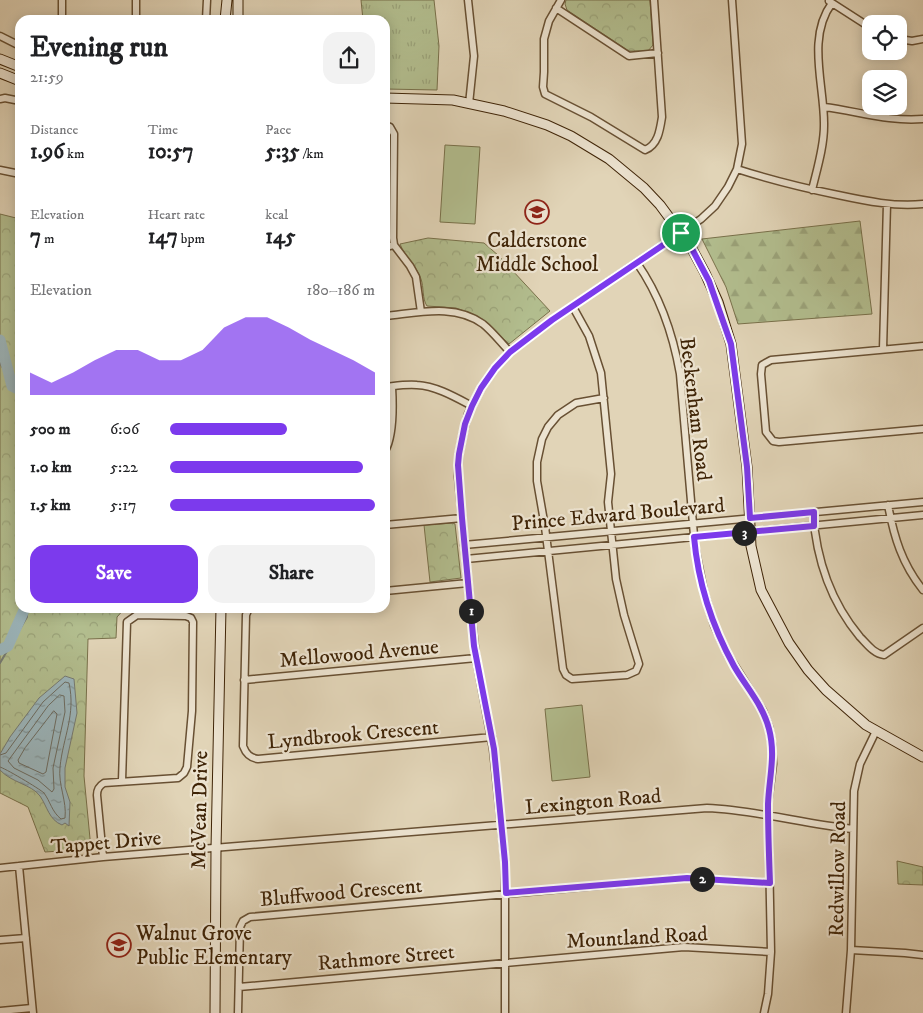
<!DOCTYPE html>
<html lang="en">
<head>
<meta charset="utf-8">
<style>
	:root { --surface:#fff; --page:#f2f2f2; --text:#202124; --muted:#757577; --accent:#7c3aed }
	body { margin:0; font-family:"IM FELL DW Pica",serif; background:var(--page); color:var(--text); height:100vh; display:flex; flex-direction:column; font-size:19px; white-space:nowrap }
	* { box-sizing:border-box; margin:0 }
	p { font-size:16px; color:var(--muted) }
	.icon { flex:none; width:28px; height:28px; fill:none; stroke:currentColor; stroke-width:2; stroke-linecap:round; stroke-linejoin:round }
	.map { position:relative; flex:1; overflow:hidden }
	.side { position:absolute; left:15px; top:15px; width:375px; height:598px; display:flex; flex-direction:column; background:var(--surface); border-radius:15px; box-shadow:0 2px 12px #0003 }
	.side>* { flex:none }
	.fabs { position:absolute; left:862px; top:15px; display:grid; gap:10px }
	.fabs a { display:grid; place-items:center; width:45px; height:45px; border-radius:10px; background:var(--surface); box-shadow:0 2px 12px #0003; font-size:25px }
	.pin { position:absolute; display:grid; place-items:center; width:42px; height:42px; color:#fff; margin:-21px; border:2px solid #fff; border-radius:50%; box-shadow:0 1px 5px #0007 }
	.km { position:absolute; width:25px; height:25px; margin:-12px; border-radius:50%; background:#222; color:#fff; font-size:14px; line-height:25px; text-align:center }
	.round { display:grid; place-items:center; flex:none; width:52px; height:52px; border-radius:15px; background:var(--page) }
	.summary { display:flex; align-items:center; justify-content:space-between; height:85px; padding:0 15px }
	h1 { font-size:28px; font-weight:700; line-height:38px }
	.stats { display:grid; grid-template-columns:repeat(3,1fr); gap:8px; height:85px; padding:5px 15px }
	.stats div { display:grid; align-content:center }
	.stats b { font-size:21px; font-weight:700 }
	.stats small { font-size:14px; font-weight:400 }
	.stats p { font-size:14px }
	.chart { height:140px; padding:10px 15px }
	.chart p { display:flex; justify-content:space-between }
	.chart svg { width:100%; height:90px; margin-top:5px; fill:var(--accent); opacity:.7 }
	.primary-button { display:flex; gap:10px; margin-top:auto; padding:10px 15px }
	.primary-button a { flex:1; height:58px; border-radius:15px; background:var(--accent); color:#fff; font-size:20px; font-weight:700; line-height:58px; text-align:center }
	.primary-button a+a { background:var(--page); color:var(--text) }
	ul { padding:0 15px; list-style:none; font-size:16px }
	li { display:grid; grid-template-columns:80px 60px 1fr; align-items:center; height:38px }
	li i { height:12px; border-radius:6px; background:var(--accent) }
	.map>svg:first-child { display:block }
	.grass { fill:url(#grass-tufts); stroke:#78704a }
	.forest { fill:url(#forest-firs); stroke:#78704a }
	.park { fill:url(#park-crowns); stroke:#78704a }
	.pitch { fill:#b2bd8e; stroke:#78704a }
	.water { fill:url(#water-ripples); stroke:#767b73 }
	.lines { fill:none; stroke-linecap:round; stroke-linejoin:round }
	.shore { stroke:#6d6c61; stroke-width:1 }
	.stream { stroke:#767b73; stroke-width:2 }
	.river { stroke:#9bb5bb; stroke-width:11 }
	.minor-casing { stroke:#685033; stroke-width:9 }
	.secondary-casing { stroke:#3f2407; stroke-width:11 }
	.minor { stroke:#ece3d0; stroke-width:6 }
	.secondary { stroke:#ece3d0; stroke-width:9 }
	.route-casing { stroke:#fff; stroke-width:10 }
	.route { stroke:#7c3aed; stroke-width:6 }
	.labels { text-anchor:middle; stroke-width:4.5; stroke-linejoin:round; paint-order:stroke }
	.poi-label { font-size:21px; fill:#3f2407; stroke:#ece3d0 }
	.street-label { font-size:21px; fill:#3f2407; stroke:#ece3d0 }
</style>
</head>
<body>
<div class="map">
<svg width="923" height="1013" viewBox="0 0 923 1013">
	<defs>
		<pattern id="grass-tufts" width="24" height="20" patternUnits="userSpaceOnUse" patternTransform="scale(1.25)"><rect width="24" height="20" fill="#b2bd8e"/><path d="M3 7l-1-3M5 7V3M7 7l1-3M15 17l-1-3M17 17v-4M19 17l1-3" fill="none" stroke="#9aa279"/></pattern>
		<pattern id="forest-firs" width="22" height="20" patternUnits="userSpaceOnUse" patternTransform="scale(1.25)"><rect width="22" height="20" fill="#b2bd8e"/><path d="M5 1l3.5 6h-7zM16 11l3.5 6h-7z" fill="#9aa279"/></pattern>
		<pattern id="park-crowns" width="20" height="18" patternUnits="userSpaceOnUse" patternTransform="scale(1.25)"><rect width="20" height="18" fill="#b2bd8e"/><path d="M2 6a3 3 0 1 1 6 0M12 15a3 3 0 1 1 6 0" fill="none" stroke="#9aa279"/></pattern>
		<pattern id="water-ripples" width="26" height="14" patternUnits="userSpaceOnUse" patternTransform="scale(1.25)"><rect width="26" height="14" fill="#9bb5bb"/><path d="M2 4q2-2 4 0t4 0M15 11q2-2 4 0t4 0" fill="none" stroke="#809396"/></pattern>
	</defs>
	<rect width="100%" height="100%" fill="#e1d4b7"/>
	<filter id="stains"><feTurbulence type="fractalNoise" baseFrequency=".004" numOctaves="4"/><feColorMatrix values="0 0 0 0 .2 0 0 0 0 .09 0 0 0 0 .02 0 0 0 .5 -.17"/></filter>
	<radialGradient id="worn" r=".72"><stop offset=".6" stop-color="#630" stop-opacity="0"/><stop offset="1" stop-color="#630" stop-opacity=".3"/></radialGradient>
	<path class="grass" d="M361 0H434L439 46 437 90 385 89V20H363Z"/>
	<path class="forest" d="M860 221 872 314 738 324 726 287 702 239Z"/>
	<path class="park" d="M566 0H650L653 45 648 51H629L567 10 565 4Z
		M0 214 20 219V608H125L117 617 116 638 88 639 84 776 91 849 45 852 28 807 0 793Z
		M428 238 484 243 499 256 550 311 509 344 484 321 472 314 456 308 427 306C422 299 424 287 421 279 416 265 405 257 400 244Z
		M453 523 455 524 461 578 430 582 424 525Z
		M897 861 923 867V885L898 884Z"/>
	<path class="pitch" d="M445 145 480 147 475 224 440 222Z
		M582 705 590 777 552 781 545 709Z"/>
	<path class="water" d="M65 676 74 679 77 713 65 768V787L70 802 69 826 65 823 62 825C49 820 47 806 40 796 31 784 12 783 0 770V754L10 737 39 698Z"/>
	<g class="lines">
		<path class="shore" d="M60 695 64 696 65 712 53 768 54 789 52 792 38 780 14 768 8 761 48 706Z
			M54 711 57 714 46 772 43 774 19 763 18 760 25 748Z
			M0 755 6 753 43 702 65 682 69 683C76 715 63 737 60 767 58 785 67 801 65 818L61 819C52 812 50 801 44 793 40 789 3 767 0 767"/>
		<path class="stream" d="M0 363 17 392 20 393
			M0 663 27 617V608"/>
		<path class="river" d="M0 340 12 386 20 390
			M0 650 8 646 25 608"/>
		<g class="minor-casing">
			<path id="minor" d="M468 0 474 56 469 104
				M561 0 549 21 544 39V72L543 87 545 94 591 117 645 150C658 145 660 130 662 117L654 0
				M829 1 871 28
				M556 8 629 56 658 53
				M62 20V0
				M136 20V0
				M206 20 207 0
				M0 36 20 46
				M899 39 912 41 923 39
				M0 99 5 98 20 101
				M824 107C857 111 889 122 923 119
				M385 125 390 127 394 134 393 238 394 245 410 266 416 277 421 312
				M737 169C771 180 804 188 838 195 866 201 895 207 923 204
				M0 170 20 174
				M812 190C817 169 824 147 824 126 825 87 806 38 832 3
				M385 247 394 245
				M637 263C660 296 673 334 680 374L695 547 704 592 714 625 728 655 763 711 769 727 772 745 773 764 768 803 771 952 768 994 764 1013
				M573 307 589 336 601 373 611 474 608 502 616 579 624 615 639 664 636 671 627 675 572 679 566 675 563 669 545 527 537 481V462L542 439 548 427 558 415 576 403 604 398
				M385 316C417 313 455 303 483 324 493 332 501 343 510 352
				M923 346 771 360 762 365 761 374 766 432 773 441 779 442 923 429
				M883 349 887 204
				M385 387C395 386 406 384 417 385 436 386 455 397 472 406
				M385 451C394 435 393 404 392 387
				M888 505C894 537 902 564 923 590
				M813 512C816 558 830 601 860 637 867 644 874 654 884 655L923 628
				M385 525 462 518
				M464 545 923 502
				M466 559 923 515
				M385 591 468 583
				M249 608 246 615 243 746C246 754 250 758 258 759L492 737
				M244 680 476 658
				M103 857 97 795C97 789 99 786 104 783L178 778 184 773 187 767 192 711 193 622 191 618 186 616 137 615 127 622 122 781
				M19 866 33 1013
				M0 868 103 857 707 808C756 810 804 824 853 829
				M0 940 26 938
				M851 950 905 953 923 955
				M239 987 684 947 771 952
				M0 1011 32 1008
				M238 1013 240 927 243 921 250 917 673 879 687 878 770 883
				M505 1013V862L493 749 476 658 468 583 458 476 459 454 463 434 468 414 481 388 495 368 510 352 552 320 701 219 715 206 728 187 737 169 742 144 732 0
				M846 1013 851 950 854 791 860 764 876 731"/>
		</g>
		<g class="secondary-casing">
			<path id="secondary" d="M225 20 227 0
				M238 20V0
				M0 59 20 67
				M0 73 20 81
				M385 98 453 100 504 111 547 125 571 136 609 159 644 188 660 205 691 247 705 273 718 302 731 344 747 467 751 546 761 590 789 643 808 670 826 690 866 725 923 757
				M215 1013 216 849 221 608"/>
		</g>
		<use href="#minor" class="minor"/>
		<use href="#secondary" class="secondary"/>
	</g>
	<g class="lines">
		<g class="route-casing">
			<path id="route" d="M681 233 691 247 709 281 731 344 747 467 750 518 814 512V526L694 537C698 582 712 626 734 666 746 687 763 705 769 729 776 755 769 778 768 804 768 830 769 857 770 883L687 878 506 893 505 862 494 749 474 646 462 518 458 465 459 454 465 424 472 406 481 388 495 368 510 352 552 320Z"/>
		</g>
		<use href="#route" class="route"/>
	</g>
	<defs>
		<g id="school-ring" transform="scale(1.25)"><circle r="9.5" fill="#ece3d0" stroke="#8f2418" stroke-width="1.5"/><path d="M0-5L7-2L0 1L-7-2ZM-4 1L0 2.5L4 1V4Q0 6-4 4Z" fill="#8f2418"/></g>
	</defs>
	<g fill-rule="evenodd">
		<use href="#school-ring" x="537" y="212"/>
		<use href="#school-ring" x="119" y="945"/>
	</g>
	<g class="labels">
		<g class="poi-label">
			<text x="537" y="247">Calderstone<tspan x="537" dy="24">Middle School</tspan></text>
			<text x="136" y="940" text-anchor="start">Walnut Grove<tspan x="136" dy="24">Public Elementary</tspan></text>
		</g>
		<g class="street-label">
			<text transform="translate(696 409) rotate(83)" y="7">Beckenham Road</text>
			<text transform="translate(618 514) rotate(-5)" y="7">Prince Edward Boulevard</text>
			<text transform="translate(359 653) rotate(-5)" y="7">Mellowood Avenue</text>
			<text transform="translate(353 734) rotate(-5)" y="7">Lyndbrook Crescent</text>
			<text transform="translate(593 801) rotate(-5)" y="7">Lexington Road</text>
			<text transform="translate(199 810) rotate(-89)" y="7">McVean Drive</text>
			<text transform="translate(106 842) rotate(-5)" y="7">Tappet Drive</text>
			<text transform="translate(837 869) rotate(-89)" y="7">Redwillow Road</text>
			<text transform="translate(341 892) rotate(-5)" y="7">Bluffwood Crescent</text>
			<text transform="translate(637 937) rotate(-3)" y="7">Mountland Road</text>
			<text transform="translate(386 957) rotate(-5)" y="7">Rathmore Street</text>
		</g>
	</g>
	<rect width="100%" height="100%" filter="url(#stains)"/>
	<rect width="100%" height="100%" fill="url(#worn)"/>
</svg>
<div class="fabs">
<a><svg class="icon" aria-label="locate" viewBox="0 0 24 24"><circle cx="12" cy="12" r="6"/><path d="M12 2v4M12 18v4M2 12h4M18 12h4"/></svg></a>
<a><svg class="icon" aria-label="layers" viewBox="0 0 24 24"><path d="M12 4l9 5-9 5-9-5zM3 14l9 5 9-5"/></svg></a>
</div>
<div class="pin" style="left:681px;top:233px;background:#1e9e55"><svg class="icon" aria-label="arrive" viewBox="0 0 24 24"><path d="M6 21V4h12l-3 4 3 4H6"/></svg></div>
<b class="km" style="left:471px;top:611px">1</b>
<b class="km" style="left:702px;top:879px">2</b>
<b class="km" style="left:744px;top:533px">3</b>
<section class="side">
<div class="summary"><div><h1>Evening run</h1><p>21:59</p></div><a class="round"><svg class="icon" aria-label="share" viewBox="0 0 24 24"><path d="M12 15V3M7 8l5-5 5 5M5 13v7h14v-7"/></svg></a></div>
<div class="stats">
<div><p>Distance</p><b>1.96<small> km</small></b></div>
<div><p>Time</p><b>10:57</b></div>
<div><p>Pace</p><b>5:35<small> /km</small></b></div>
</div>
<div class="stats">
<div><p>Elevation</p><b>7<small> m</small></b></div>
<div><p>Heart rate</p><b>147<small> bpm</small></b></div>
<div><p>kcal</p><b>145</b></div>
</div>
<div class="chart"><p><span>Elevation</span>180–186 m</p>
<svg viewBox="0 0 160 44" preserveAspectRatio="none"><path d="M0 44V33L10 38L20 33L30 27L40 22L50 22L60 27L70 27L80 22L90 11L100 6L110 6L120 11L130 17L140 22L150 27L160 33V44z"/></svg>
</div>
<ul>
<li><b>500 m</b>6:06<i style="width:57%"></i></li>
<li><b>1.0 km</b>5:22<i style="width:94%"></i></li>
<li><b>1.5 km</b>5:17<i style="width:100%"></i></li>
</ul>
<div class="primary-button"><a>Save</a><a>Share</a></div>
</section>
</div>
</body>
</html>
